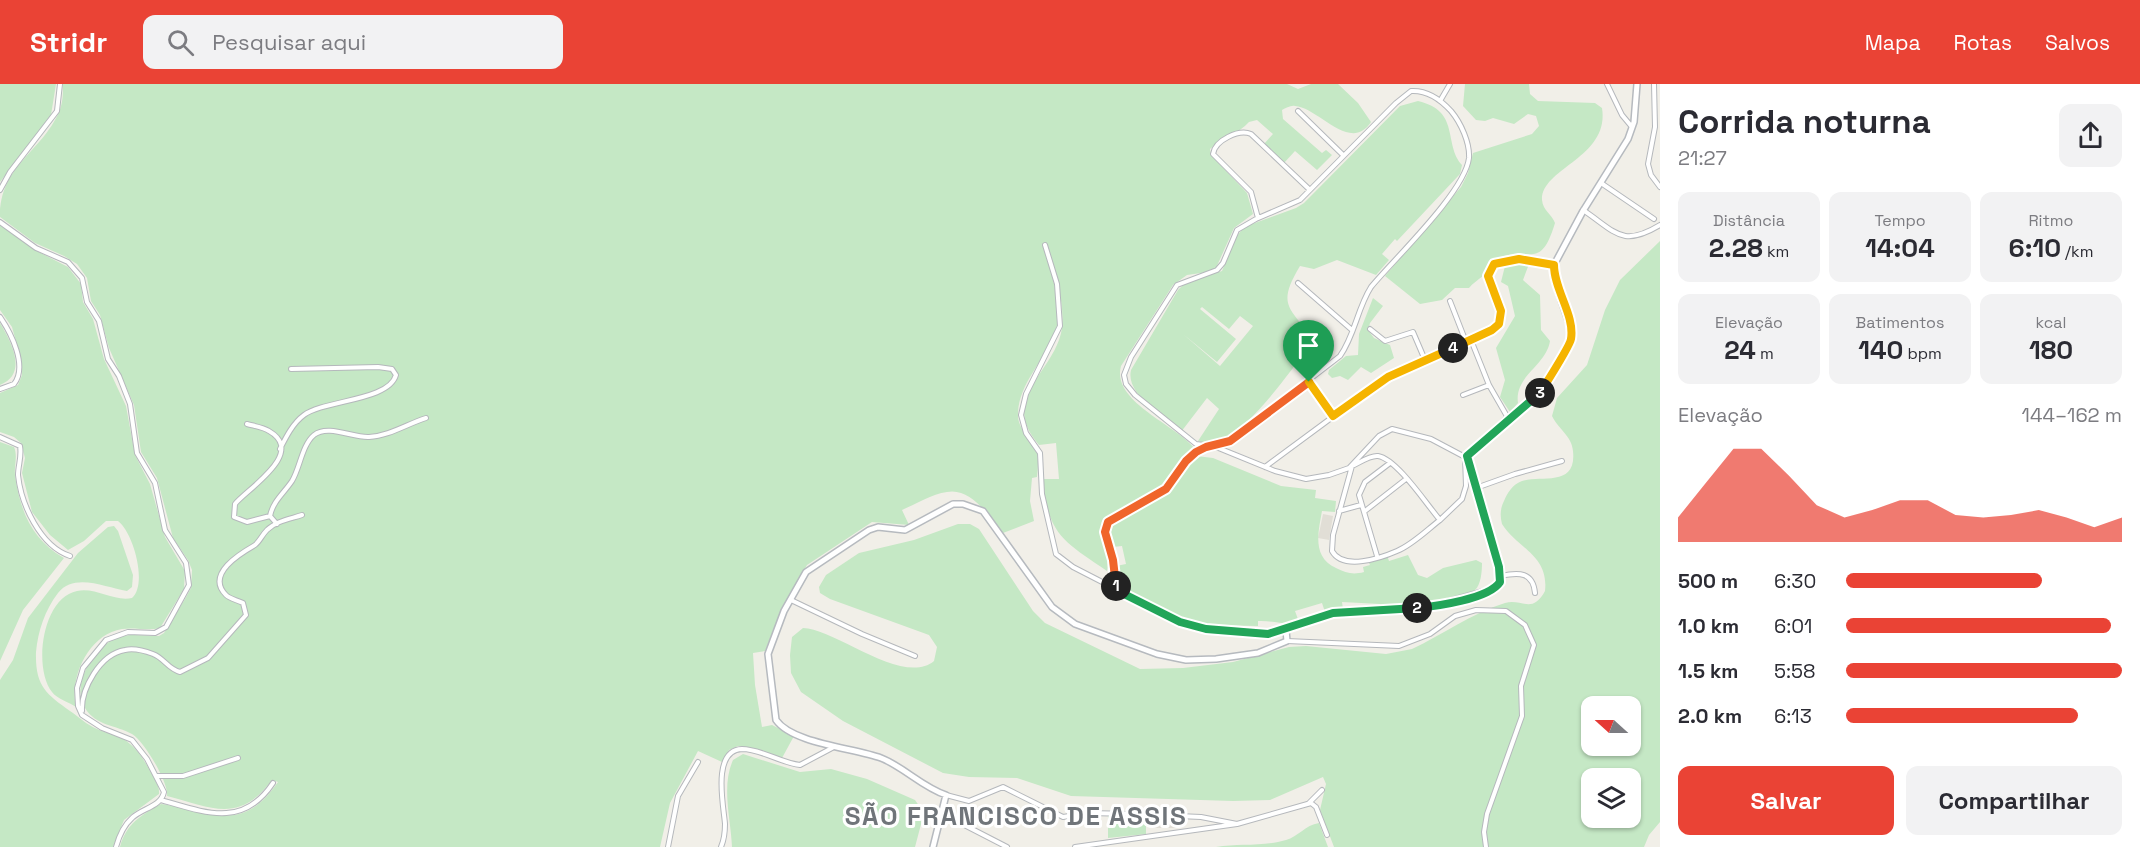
<!DOCTYPE html>
<html lang="pt">
<head>
<meta charset="utf-8">
<style>
	:root { --surface:#fff; --page:#f2f2f3; --text:#2b2b33; --muted:#7c7c81; --accent:#ea4335 }
	body { margin:0; font-family:"Space Grotesk",sans-serif; background:var(--page); color:var(--text); height:100vh; display:flex; flex-direction:column; font-size:22px; white-space:nowrap }
	* { box-sizing:border-box; margin:0 }
	p { font-size:20px; color:var(--muted) }
	.icon { flex:none; width:33px; height:33px; fill:none; stroke:currentColor; stroke-width:2; stroke-linecap:round; stroke-linejoin:round }
	.map { position:relative; flex:1; overflow:hidden }
	.sheet { display:flex; flex-direction:column; background:var(--surface); width:480px }
	.sheet>* { flex:none }
	.needle { width:39px; rotate:291deg }
	.buttons { position:absolute; left:1581px; top:612px; display:grid; gap:12px }
	.buttons a { display:grid; place-items:center; width:60px; height:60px; border-radius:12px; background:var(--surface); box-shadow:0 2px 4px #0004; font-size:30px }
	.pin { position:absolute; display:grid; place-items:center; width:51px; height:51px; color:#fff; margin:-62px -26px; border-radius:50% 50% 50% 0; rotate:-45deg; box-shadow:0 0 6px #0007 }
	.pin .icon { rotate:45deg }
	.km { position:absolute; width:30px; height:30px; margin:-15px; border-radius:50%; background:#222; color:#fff; font-size:16px; line-height:30px; text-align:center }
	.round { display:grid; place-items:center; flex:none; width:63px; height:63px; border-radius:12px; background:var(--page) }
	.summary { display:flex; align-items:center; justify-content:space-between; height:102px; padding:0 18px }
	h1 { font-size:33px; font-weight:800; line-height:45px }
	.metrics { display:grid; grid-template-columns:repeat(3,1fr); gap:9px; height:102px; padding:6px 18px }
	.metrics div { display:grid; align-content:center; border-radius:12px; background:var(--page); text-align:center }
	.metrics b { font-size:26px; font-weight:800 }
	.metrics small { font-size:16px; font-weight:400 }
	.metrics p { font-size:16px }
	.chart { height:168px; padding:12px 18px }
	.chart p { display:flex; justify-content:space-between }
	.chart svg { width:100%; height:108px; margin-top:6px; fill:var(--accent); opacity:.7 }
	.primary-button { display:flex; gap:12px; margin-top:auto; padding:12px 18px }
	.primary-button a { flex:1; height:69px; border-radius:12px; background:var(--accent); color:#fff; font-size:24px; font-weight:800; line-height:69px; text-align:center }
	.primary-button a+a { background:var(--page); color:var(--text) }
	ul { padding:0 18px; list-style:none; font-size:20px }
	li { display:grid; grid-template-columns:96px 72px 1fr; align-items:center; height:45px }
	li i { height:15px; border-radius:8px; background:var(--accent) }
	header { display:flex; align-items:center; gap:36px; box-sizing:border-box; height:84px; padding:0 30px; background:var(--accent); color:#fff }
	header strong { font-size:28px }
	nav { display:flex; gap:33px; margin-inline-start:auto; font-size:21px }
	.search { width:420px; height:54px; background:var(--page); display:flex; align-items:center; gap:15px; box-sizing:border-box; padding:0 21px; border-radius:12px; color:var(--muted); font-size:22px }
	main { display:flex; flex:1; min-height:0 }
	.map>svg:first-child { display:block }
	.education { fill:#e1ded6 }
	.green { fill:#c5e8c5; fill-rule:evenodd }
	.lines { fill:none; stroke-linecap:round; stroke-linejoin:round }
	.street-casing { stroke:#b5b8bc; stroke-width:6 }
	.secondary-casing { stroke:#b6babf; stroke-width:8 }
	.street { stroke:#fff; stroke-width:4 }
	.secondary { stroke:#fff; stroke-width:5 }
	.split-1-casing { stroke:#fff; stroke-width:12 }
	.split-2-casing { stroke:#fff; stroke-width:12 }
	.split-3-casing { stroke:#fff; stroke-width:12 }
	.split-4-casing { stroke:#fff; stroke-width:12 }
	.split-5-casing { stroke:#fff; stroke-width:12 }
	.split-1 { stroke:#f0652b; stroke-width:8 }
	.split-2 { stroke:#22a559; stroke-width:8 }
	.split-3 { stroke:#22a559; stroke-width:8 }
	.split-4 { stroke:#f5b400; stroke-width:8 }
	.split-5 { stroke:#f5b400; stroke-width:8 }
	.labels { text-anchor:middle; stroke-width:6; stroke-linejoin:round; paint-order:stroke }
	.district-label { font-size:26px; font-weight:bold; letter-spacing:1.5px; fill:#70757a; stroke:#fff }
</style>
</head>
<body>
<header>
<strong>Stridr</strong>
<div class="search"><svg class="icon" aria-label="search" viewBox="0 0 24 24"><circle cx="10" cy="10" r="6"/><path d="M15 15l6 6"/></svg>Pesquisar aqui</div>
<nav><a>Mapa</a><a>Rotas</a><a>Salvos</a></nav>
</header>
<main>
<div class="map">
<svg width="1660" height="763" viewBox="0 0 1660 763">
	<rect width="100%" height="100%" fill="#f1efe8"/>
	<path class="education" d="M1323 430 1333 432 1329 456 1318 454Z
		M1151 734H1176V744H1151Z"/>
	<path class="green" d="M0 0H56L51 31 0 98Z
		M63 0H1287L1298 5 1311 0H1338L1358 19 1371 38C1350 70 1318 23 1295 22 1291 21 1286 24 1282 26L1283 35 1322 69 1326 66 1332 71 1317 86 1295 67 1284 79 1264 60 1273 50 1257 36 1249 38C1239 50 1222 53 1210 65L1211 71 1247 109 1253 130 1234 144 1216 184 1208 188 1187 191 1173 201 1121 282C1111 318 1177 341 1195 365L1169 400 1102 437C1097 454 1111 470 1107 487 1065 458 1047 451 1043 395H1059L1056 359 1039 361C997 313 1056 288 1062 244 1065 217 1054 188 1048 162H1045C1050 185 1064 226 1055 249 1045 276 1019 299 1018 329 1017 345 1030 352 1036 365 1039 374 1038 384 1037 393L1032 394 1030 417 1034 437 1003 449C991 434 971 403 947 408 932 410 916 420 902 426L909 441 872 438 807 481 783 522 765 567 753 569 755 601 762 643 772 641 794 652 782 674 738 662 729 666 722 678 698 667 670 719 660 763H120C126 740 141 731 161 720 214 726 240 752 278 698L272 696C239 740 213 724 167 712 169 699 144 657 132 650 116 641 96 642 85 624 70 600 95 562 118 553 132 549 145 552 159 552L164 549 185 515 191 504 192 486 188 476 173 454 157 394 141 368 134 321 109 264 100 231 91 217 87 194 77 180 64 172 35 159 0 133C0 81 41 69 59 28 63 19 63 9 63 0Z
		M1465 0H1529L1530 10 1538 17 1595 19 1602 24C1610 74 1541 84 1542 116 1543 127 1552 130 1555 139 1540 188 1531 161 1498 174 1488 178 1489 186 1483 192 1478 196 1473 199 1469 204H1455L1442 216 1420 220 1385 192 1461 103 1468 89 1473 69 1532 50 1539 42 1536 32 1528 30 1514 40 1493 34 1485 37 1476 36 1463 22Z
		M1418 17C1461 27 1443 60 1462 81L1460 90 1397 157 1395 155 1382 170 1389 176 1376 191 1337 176 1314 185 1300 182C1276 222 1290 223 1312 254L1307 266C1286 291 1234 372 1198 357L1219 325 1207 314 1181 348C1165 333 1125 311 1131 286L1178 206 1186 198 1222 187 1237 152 1244 143 1296 124 1304 119 1400 22ZM1202 223 1229 245 1240 232 1253 242 1220 282 1183 250 1217 278 1236 255 1200 225Z
		M0 141 35 166 68 183 81 200 83 218 93 235 104 275 126 322 135 371 150 400 165 453 185 487 184 505 160 544C148 547 135 543 122 545 89 550 69 593 76 623 69 618 57 615 52 608 33 584 42 514 77 507 96 503 114 518 132 514 148 500 133 448 118 437H106L84 457 68 466 50 451 32 428 22 389 25 374 21 359 14 353 0 348V309L18 301 22 291 20 272 12 243 0 226Z
		M1660 157V738L1649 751 1644 763H1334L1320 726 1326 700 1323 693 1270 716 1233 717 1071 712 1017 694 969 693 943 689 843 637 801 608 791 589 790 571 792 553 803 544C834 544 903 603 934 577L937 563 929 551 830 515 820 509 819 503 826 491 859 469 914 456 958 440H970L979 445 1033 527 1045 539 1140 585 1183 584 1233 578 1289 563 1306 562 1386 570 1412 565C1442 551 1472 529 1505 519 1522 514 1532 531 1545 507 1549 471 1518 465 1502 440 1500 432 1500 425 1504 417 1507 409 1513 400 1522 397 1541 391 1577 404 1573 367 1572 352 1558 345 1552 332L1557 314 1587 281 1605 226 1620 196ZM1592 622H1630V662H1592ZM1592 694H1630V734H1592Z
		M1510 179 1529 180 1523 196 1540 211 1541 246 1550 257C1546 282 1514 292 1518 319L1510 328 1500 313 1505 296 1496 264 1515 232 1508 202 1501 198 1505 182Z
		M1373 214 1383 222 1370 239 1368 246 1374 254 1390 261 1394 274 1371 289 1361 283 1348 296 1340 292 1332 294 1328 290 1329 286 1346 272 1358 271 1359 250Z
		M0 239C12 259 28 290 0 301Z
		M0 358 14 363C18 372 14 382 15 391 20 427 32 456 64 474L23 526 0 577Z
		M1196 372 1213 374 1281 402 1316 406 1315 414 1336 417 1335 428 1322 427C1318 449 1312 473 1336 484 1346 489 1353 491 1364 488L1363 483 1370 481 1368 477 1387 471 1389 477 1408 471 1418 491 1427 494 1443 484 1476 476 1482 479C1482 487 1481 501 1475 506 1460 519 1401 524 1381 525L1380 520 1342 518 1343 525 1325 528 1322 519 1295 527 1299 538C1286 542 1272 536 1258 537V542L1203 541 1187 538 1120 505 1116 482 1126 480 1122 462 1113 463 1108 444 1118 434 1167 410Z
		M114 442 118 447 133 491 132 503 127 507C106 504 75 488 58 509 45 526 38 547 36 568 35 602 46 610 70 627 79 633 87 641 97 645 108 650 121 651 130 660 138 666 144 676 149 685 153 693 160 701 159 710L124 736 113 763H0V596L13 576 28 534 78 469 108 443Z
		M743 670 800 688 831 685 867 695 915 716 924 729 915 763H732C731 736 721 702 733 676Z
		M1108 732 1146 733V750L1108 754Z
		M1319 739 1328 763H1216C1239 759 1262 763 1286 756 1298 753 1305 741 1319 739Z"/>
	<g class="lines">
		<g class="street-casing">
			<path id="street" d="M1607 0 1622 31 1632 43
				M1654 0 1655 43 1648 80 1651 91 1660 103
				M1411 7C1427 6 1441 16 1451 27 1461 39 1470 59 1469 74 1465 108 1394 175 1371 203 1357 225 1355 251 1340 272L1230 357 1212 362 1196 360 1135 311 1126 300 1124 291 1131 273 1177 201 1217 186 1223 179 1237 146 1256 135 1300 116 1396 19Z
				M1440 17 1450 0
				M1298 27 1343 71
				M1601 99 1654 135
				M0 106 10 88 57 27 60 0
				M1583 126C1616 148 1622 164 1660 141
				M1258 134 1251 108 1213 70C1215 56 1239 45 1251 50L1310 106
				M0 138 36 164 68 178 82 194 87 218 99 237 108 275 119 292 130 320 137 369 155 399 165 446 186 479 189 501 166 543 155 549 128 548 106 556 83 584 77 604 78 622 82 631 102 644 132 656 147 675 164 708C161 723 142 724 132 734 123 742 119 752 116 763
				M1045 161 1057 200 1060 242 1026 310 1021 331 1026 349 1040 369 1042 410 1056 470 1073 483 1180 538 1206 545 1268 550 1286 546
				M1298 199 1352 246
				M1450 217 1466 258
				M0 233C11 249 28 282 14 300L0 305
				M1370 245 1385 257 1413 248 1425 276
				M1471 256 1489 301 1508 334
				M1309 298 1333 331
				M1463 311 1489 301
				M247 340C254 342 263 343 269 347 307 369 247 405 235 420L234 433 247 438 270 432 277 440
				M0 353 20 362C22 373 18 381 18 391 21 420 40 462 70 472
				M1216 363 1275 387 1306 395 1329 391 1349 384 1379 352 1392 345 1431 355 1465 373 1466 402 1462 415 1440 436C1427 421 1397 375 1378 372 1370 371 1359 379 1352 382L1333 451 1332 467C1343 487 1381 474 1397 467 1412 461 1427 446 1440 436
				M280 365C286 353 293 339 304 331 324 316 389 317 396 291L392 285 378 283 291 285
				M1265 383 1380 298 1497 243 1501 229 1489 192 1494 180 1519 175 1554 181
				M1476 404 1515 390 1562 377
				M1339 427 1361 421
				M1365 427 1406 395
				M270 432C273 417 284 409 292 397 300 384 302 361 314 351 328 340 353 354 369 353 389 352 407 340 426 334
				M1377 472 1359 411 1365 398 1390 379
				M1501 492C1519 488 1533 488 1535 509
				M1116 503 1113 476 1105 448 1106 440 1118 430 1166 405 1186 377 1205 363
				M791 516 862 550 915 572
				M1287 557 1399 562 1430 550 1455 532 1476 526 1506 527 1525 541 1534 561 1521 602 1522 632 1487 730 1484 748 1486 763
				M82 627C81 605 100 570 125 566 134 564 145 567 153 570 164 574 168 585 180 588L208 574 246 531 243 519C237 516 230 515 226 511 205 490 241 469 255 461 260 457 262 451 267 446 276 437 290 435 302 431
				M156 692H183L238 674
				M946 711 969 717 1003 703 1063 733 1088 729 1134 730 1201 733 1237 740
				M161 716C206 729 243 744 273 699
				M1309 719 1322 706
				M941 729 1007 763
				M668 763 678 712 698 678
				M721 763C724 756 725 748 725 740 724 724 711 666 742 665 761 665 781 679 800 681L832 664
				M1075 763 1237 740 1311 719 1316 723 1327 751"/>
		</g>
		<g class="secondary-casing">
			<path id="secondary" d="M933 763 946 711C922 703 904 683 881 674 855 664 793 660 776 636L768 570 784 527 806 488 869 446 878 443 905 446 953 420H963L983 427 1052 523 1075 540 1157 570 1186 576 1216 575 1258 569 1287 557 1286 546 1328 530 1433 522 1493 505 1501 498V490L1467 372 1508 334 1536 313 1570 259 1571 245 1558 207 1554 181 1583 127 1628 55 1634 38 1637 0"/>
		</g>
		<use href="#street" class="street"/>
		<use href="#secondary" class="secondary"/>
	</g>
	<g class="lines">
		<g class="split-1-casing">
			<path id="split-1" d="M1116 502 1113 476 1105 448 1108 438 1166 405 1186 377 1196 368 1206 363 1230 357 1309 298"/>
		</g>
		<g class="split-2-casing">
			<path id="split-2" d="M1116 502 1124 510 1180 538 1206 545 1268 550 1333 529 1417 524"/>
		</g>
		<g class="split-3-casing">
			<path id="split-3" d="M1417 524C1437 522 1489 515 1500 498L1499 483 1467 372 1540 309"/>
		</g>
		<g class="split-4-casing">
			<path id="split-4" d="M1453 264 1492 246 1499 240 1501 227 1488 192 1494 180 1519 175 1554 181C1554 206 1575 231 1571 255 1570 262 1545 301 1540 309"/>
		</g>
		<g class="split-5-casing">
			<path id="split-5" d="M1309 298 1333 332 1388 293 1453 264"/>
		</g>
		<use href="#split-1" class="split-1"/>
		<use href="#split-2" class="split-2"/>
		<use href="#split-3" class="split-3"/>
		<use href="#split-4" class="split-4"/>
		<use href="#split-5" class="split-5"/>
	</g>
	<g class="labels">
		<g class="district-label">
			<text x="1016" y="741">SÃO FRANCISCO DE ASSIS</text>
		</g>
	</g>
</svg>
<div class="buttons">
<a><svg class="needle" viewBox="-14 -14 28 28"><path d="M0-13l5 13h-10z" fill="#e53935"/><path d="M0 13l5-13h-10z" fill="#7c7c81"/></svg></a>
<a><svg class="icon" aria-label="layers" viewBox="0 0 24 24"><path d="M12 4l9 5-9 5-9-5zM3 14l9 5 9-5"/></svg></a>
</div>
<div class="pin" style="left:1309px;top:298px;background:#1e9e55"><svg class="icon" aria-label="arrive" viewBox="0 0 24 24"><path d="M6 21V4h12l-3 4 3 4H6"/></svg></div>
<b class="km" style="left:1116px;top:502px">1</b>
<b class="km" style="left:1417px;top:524px">2</b>
<b class="km" style="left:1540px;top:309px">3</b>
<b class="km" style="left:1453px;top:264px">4</b>
</div>
<section class="sheet">
<div class="summary"><div><h1>Corrida noturna</h1><p>21:27</p></div><a class="round"><svg class="icon" aria-label="share" viewBox="0 0 24 24"><path d="M12 15V3M7 8l5-5 5 5M5 13v7h14v-7"/></svg></a></div>
<div class="metrics">
<div><p>Distância</p><b>2.28<small> km</small></b></div>
<div><p>Tempo</p><b>14:04</b></div>
<div><p>Ritmo</p><b>6:10<small> /km</small></b></div>
</div>
<div class="metrics">
<div><p>Elevação</p><b>24<small> m</small></b></div>
<div><p>Batimentos</p><b>140<small> bpm</small></b></div>
<div><p>kcal</p><b>180</b></div>
</div>
<div class="chart"><p><span>Elevação</span>144–162 m</p>
<svg viewBox="0 0 160 44" preserveAspectRatio="none"><path d="M0 44V34L10 20L20 6L30 6L40 17L50 29L60 34L70 31L80 27L90 27L100 33L110 34L120 33L130 31L140 34L150 38L160 34V44z"/></svg>
</div>
<ul>
<li><b>500 m</b>6:30<i style="width:71%"></i></li>
<li><b>1.0 km</b>6:01<i style="width:96%"></i></li>
<li><b>1.5 km</b>5:58<i style="width:100%"></i></li>
<li><b>2.0 km</b>6:13<i style="width:84%"></i></li>
</ul>
<div class="primary-button"><a>Salvar</a><a>Compartilhar</a></div>
</section>
</main>
</body>
</html>
